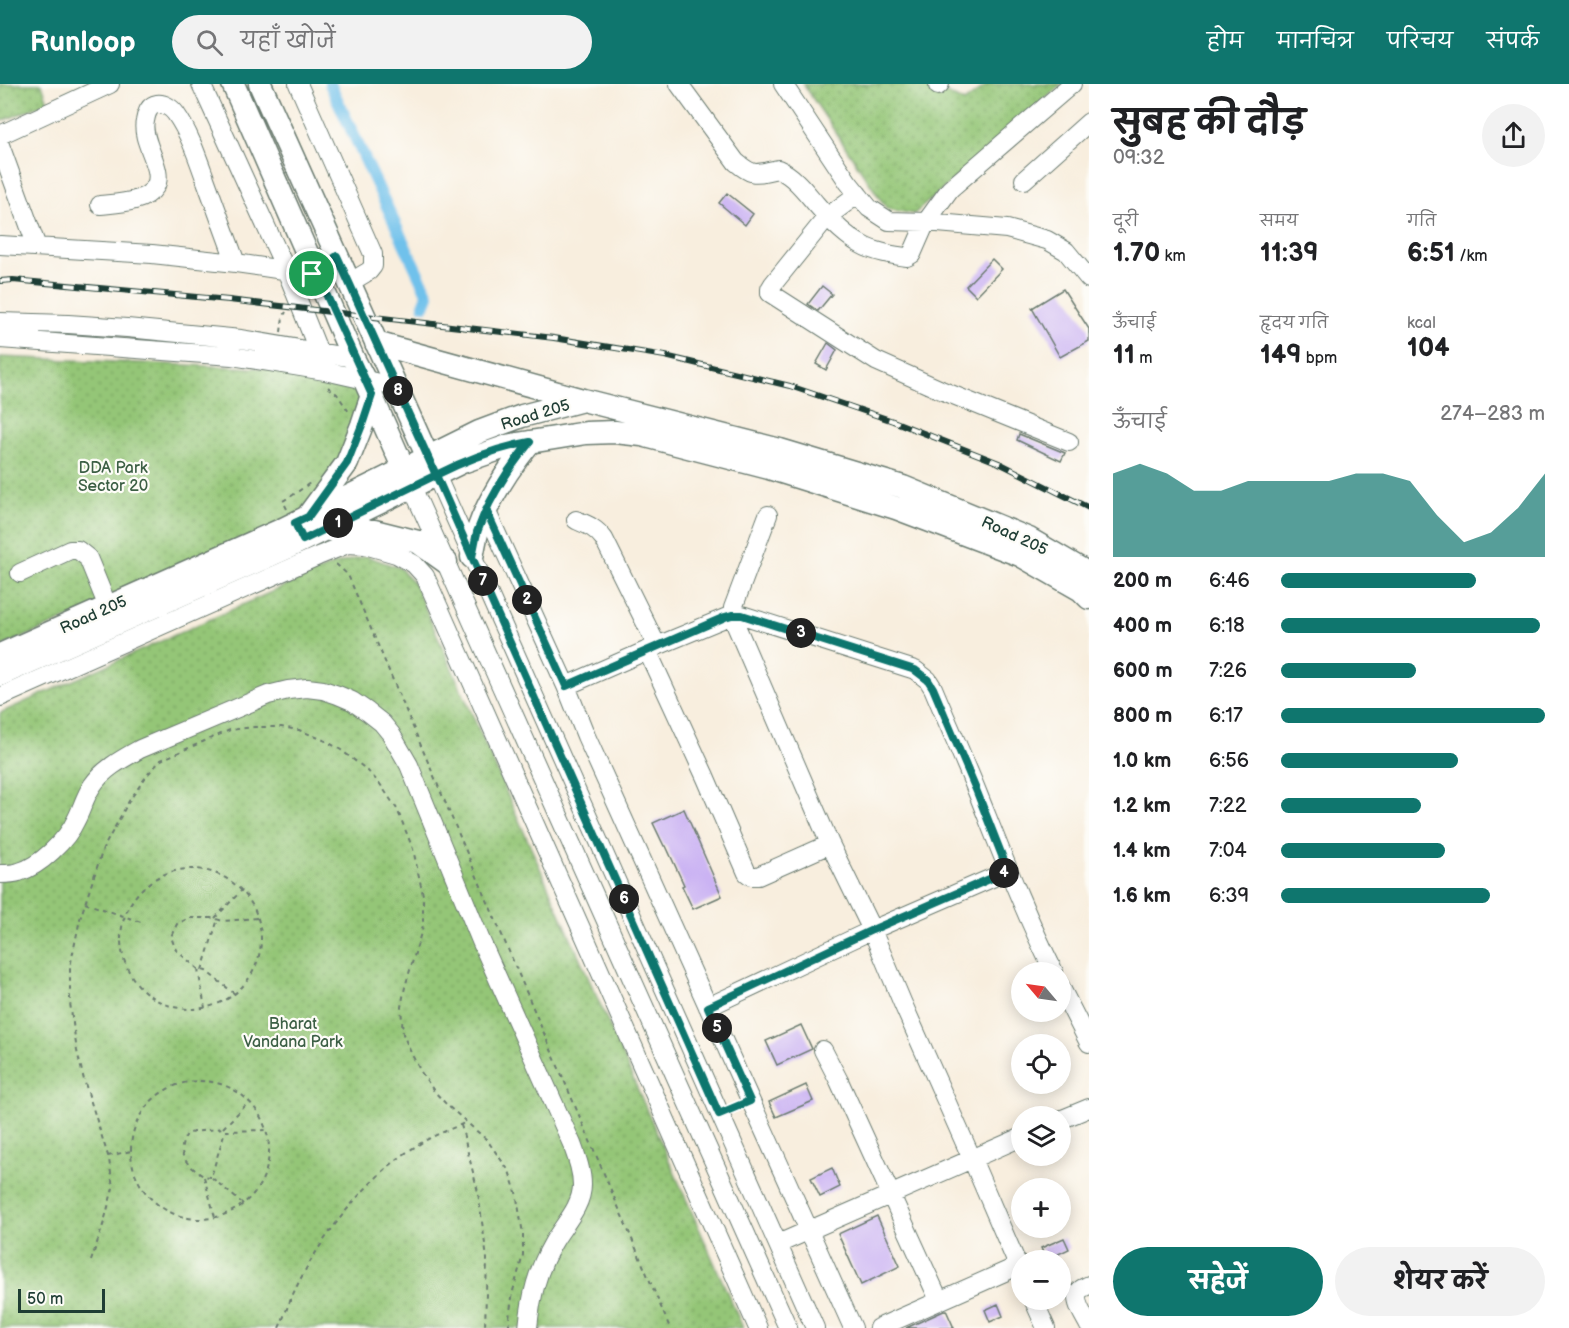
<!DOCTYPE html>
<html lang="hi">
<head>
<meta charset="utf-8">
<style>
	:root { --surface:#fff; --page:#f2f2f2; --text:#202124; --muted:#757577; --accent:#0f766e }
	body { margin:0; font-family:"Balsamiq Sans","Playpen Sans Deva",sans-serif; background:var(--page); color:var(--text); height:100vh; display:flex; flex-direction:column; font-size:22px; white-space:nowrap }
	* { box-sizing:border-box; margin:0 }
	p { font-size:20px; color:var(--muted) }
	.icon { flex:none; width:33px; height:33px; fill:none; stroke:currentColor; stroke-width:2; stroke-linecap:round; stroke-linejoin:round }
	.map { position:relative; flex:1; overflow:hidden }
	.sheet { display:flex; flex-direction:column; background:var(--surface); width:480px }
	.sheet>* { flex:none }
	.needle { width:39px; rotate:299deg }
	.tools { position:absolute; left:1011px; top:878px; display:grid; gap:12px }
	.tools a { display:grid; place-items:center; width:60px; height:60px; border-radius:50%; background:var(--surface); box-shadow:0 3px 15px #0003; font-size:30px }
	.scale { position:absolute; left:18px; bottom:15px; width:87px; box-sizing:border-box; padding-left:6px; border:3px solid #1f3d34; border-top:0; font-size:16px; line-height:21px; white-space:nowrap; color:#1f3d34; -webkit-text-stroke:4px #fdfcf7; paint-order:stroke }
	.pin { position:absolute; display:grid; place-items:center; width:51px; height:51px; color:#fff; margin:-26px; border:3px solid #fff; border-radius:50%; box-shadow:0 2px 6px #0007 }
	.km { position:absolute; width:30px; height:30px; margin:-15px; border-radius:50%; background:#222; color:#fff; font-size:16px; line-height:30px; text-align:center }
	.round { display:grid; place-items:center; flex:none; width:63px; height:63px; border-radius:32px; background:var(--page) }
	.headline { display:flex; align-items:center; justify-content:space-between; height:102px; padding:0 24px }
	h1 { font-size:33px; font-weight:700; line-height:45px }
	.metrics { display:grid; grid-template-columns:repeat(3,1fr); gap:9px; height:102px; padding:6px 24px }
	.metrics div { display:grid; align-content:center }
	.metrics b { font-size:26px; font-weight:700 }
	.metrics small { font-size:16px; font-weight:400 }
	.metrics p { font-size:16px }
	.chart { height:168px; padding:12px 24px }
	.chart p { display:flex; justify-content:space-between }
	.chart svg { width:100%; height:108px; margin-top:6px; fill:var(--accent); opacity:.7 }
	.cta { display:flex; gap:12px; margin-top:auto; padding:12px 24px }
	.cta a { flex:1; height:69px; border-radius:36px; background:var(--accent); color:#fff; font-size:24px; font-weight:700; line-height:69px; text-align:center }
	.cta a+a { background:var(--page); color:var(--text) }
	ul { padding:0 24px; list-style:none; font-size:20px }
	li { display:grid; grid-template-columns:96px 72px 1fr; align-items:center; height:45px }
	li i { height:15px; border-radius:8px; background:var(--accent) }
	header { display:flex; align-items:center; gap:36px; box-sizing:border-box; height:84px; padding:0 30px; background:var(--accent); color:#fff }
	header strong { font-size:28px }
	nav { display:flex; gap:33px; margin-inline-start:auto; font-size:21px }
	.search { width:420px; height:54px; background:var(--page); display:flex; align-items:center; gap:15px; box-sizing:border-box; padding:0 21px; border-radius:33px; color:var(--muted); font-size:22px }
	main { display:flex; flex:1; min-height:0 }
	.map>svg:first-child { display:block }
	.grass { fill:url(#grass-dots); stroke:#5a8256; stroke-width:1.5 }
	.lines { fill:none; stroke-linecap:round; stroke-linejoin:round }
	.canal { stroke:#6fc1eb; stroke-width:12 }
	.building { fill:#cbb3f3 }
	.minor-casing { stroke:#6b7b70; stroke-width:20 }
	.major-casing { stroke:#6b7b70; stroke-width:25 }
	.path { stroke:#6b7b70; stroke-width:2; stroke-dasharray:4.5 4.5; stroke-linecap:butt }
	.minor { stroke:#fff; stroke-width:18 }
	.major { stroke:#fff; stroke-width:22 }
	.rail-casing { stroke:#1f3d34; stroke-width:6 }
	.rail { stroke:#fdfcf7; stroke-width:4; stroke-dasharray:11; stroke-linecap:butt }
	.route-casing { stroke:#fff; stroke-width:12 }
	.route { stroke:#0f766e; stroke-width:8 }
	.labels { text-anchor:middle; stroke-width:4.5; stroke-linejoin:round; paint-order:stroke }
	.street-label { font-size:16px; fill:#1f3d34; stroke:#fdfcf7 }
	.park-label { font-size:16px; fill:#3c5f45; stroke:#fdfcf7 }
</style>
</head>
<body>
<header>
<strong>Runloop</strong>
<div class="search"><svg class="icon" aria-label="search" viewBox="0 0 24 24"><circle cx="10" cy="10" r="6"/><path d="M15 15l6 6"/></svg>यहाँ खोजें</div>
<nav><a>होम</a><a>मानचित्र</a><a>परिचय</a><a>संपर्क</a></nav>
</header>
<main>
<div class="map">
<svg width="1089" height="1244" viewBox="0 0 1089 1244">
	<defs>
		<pattern id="grass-dots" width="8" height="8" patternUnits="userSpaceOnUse" patternTransform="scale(1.5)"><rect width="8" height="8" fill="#94c677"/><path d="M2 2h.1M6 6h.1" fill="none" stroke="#78a262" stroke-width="1.8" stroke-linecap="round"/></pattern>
	</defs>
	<rect width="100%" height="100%" fill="#fdfcf7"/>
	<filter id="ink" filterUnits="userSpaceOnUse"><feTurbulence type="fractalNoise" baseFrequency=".0167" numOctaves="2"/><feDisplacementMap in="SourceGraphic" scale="12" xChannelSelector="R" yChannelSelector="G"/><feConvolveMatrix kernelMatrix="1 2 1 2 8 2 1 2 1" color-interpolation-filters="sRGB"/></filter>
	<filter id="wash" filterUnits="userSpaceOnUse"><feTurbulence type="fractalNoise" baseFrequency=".008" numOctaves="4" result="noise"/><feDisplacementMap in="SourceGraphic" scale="24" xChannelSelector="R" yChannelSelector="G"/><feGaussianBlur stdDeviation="1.35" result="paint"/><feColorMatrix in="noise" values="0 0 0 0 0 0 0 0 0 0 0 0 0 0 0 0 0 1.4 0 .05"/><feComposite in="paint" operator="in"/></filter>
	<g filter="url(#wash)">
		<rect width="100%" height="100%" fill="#f8eede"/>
		<path class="grass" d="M0 0H42L48 18 0 38Z
			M803 0H929L964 18 988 0H1062L914 130 887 125Z
			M0 273 325 287 365 297 362 341 308 433 0 563Z
			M366 472 400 484 415 501 743 1244H0V629L332 481Z"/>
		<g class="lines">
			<path class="canal" d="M330 0 428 211 424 221"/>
		</g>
		<g id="blocks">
			<path class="building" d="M727 109 753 130 745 141 719 119Z
				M992 175 1002 185 976 212 966 202Z
				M822 202 832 210 818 227 808 220Z
				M1063 205 1089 245V257L1060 273 1032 224Z
				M828 259 837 266 826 286 816 280Z
				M1019 350 1065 369 1061 377 1017 356Z
				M684 725 722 812 693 825 682 802 684 801 666 762H664L653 739Z
				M801 941 812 965 777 981 766 957Z
				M806 1001 813 1017 776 1033 769 1018Z
				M832 1084 840 1103 820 1113 811 1094Z
				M877 1132 900 1182 861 1201 838 1150Z
				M1064 1154 1069 1165 1046 1176 1041 1164Z
				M998 1220 1003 1232 990 1238 985 1226Z
				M946 1226 954 1244H906Z"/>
		</g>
	</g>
	<g filter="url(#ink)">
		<use href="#blocks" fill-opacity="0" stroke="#6b7b70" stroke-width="1.5"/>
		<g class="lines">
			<g class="minor-casing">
				<path id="minor" d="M201 0 286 186 322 276
					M298 0 373 170V182L369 187 349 199
					M679 0 736 78C755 94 756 89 778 85 794 92 805 107 816 120 828 134 845 152 862 161 872 167 895 172 907 173L912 170 926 138 950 105 1072 0
					M783 0 848 98 869 124 889 137 926 138 1007 145 1047 156 1066 167 1089 195
					M938 2 940 0
					M0 51 110 0
					M0 61 37 163
					M1024 96 1089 38
					M858 110 827 133 773 200 770 205V209L876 277 941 306 1069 358
					M100 121C117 119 145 119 155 103 166 86 140 58 145 37 146 30 149 21 157 20 164 19 172 24 176 30 190 50 198 75 206 97 216 124 226 152 236 179
					M0 161 152 170 236 179 317 191
					M0 238 68 240 127 244 241 255 353 274
					M0 255 232 272 325 287 397 303
					M436 391 815 1244
					M412 403 788 1244
					M486 426 566 602 586 652 853 1244
					M768 431 733 524 732 531 734 537 830 760 872 846 903 920 972 1075 1022 1191
					M576 436C588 441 596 444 604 455L657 562
					M20 489 70 466H78L88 474 108 523
					M647 566 705 692 747 789 751 792H758L830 760
					M566 602 657 562 732 531H742L915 586 928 596 933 604C948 640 964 675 978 710 1002 770 1025 830 1054 888
					M0 613 318 472 348 460 365 461 396 470 414 480 425 492 758 1244
					M0 790C6 790 13 790 19 788 40 782 67 756 76 736 82 725 85 712 92 702 103 685 122 675 140 665L268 611 288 606 307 604 323 606 338 611 352 617 368 628 382 639 391 650 409 681 481 857 572 1060C577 1074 582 1087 582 1101 582 1123 563 1141 553 1159 537 1187 531 1212 528 1244
					M1060 902 1089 959
					M708 923 872 846 1008 787
					M823 966 839 997 939 1216
					M1060 1036 1089 1024
					M778 1160 1022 1053
					M1089 1201C1086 1203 1083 1203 1080 1206 1071 1215 1085 1233 1089 1242
					M1033 1215 1046 1244
					M878 1244 1018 1182"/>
			</g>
			<g class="major-casing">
				<path id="major" d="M233 0 353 274 365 297 410 399
					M260 0 434 387
					M376 259 583 316
					M310 429 347 379 362 341 372 311
					M329 446 374 447 418 458 446 478
					M472 473C474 464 475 455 478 446 489 414 509 384 530 358
					M0 571 281 446 479 348 522 332 583 316 780 366 903 403 1029 455 1089 490
					M0 591 289 463 462 378 511 361 586 349 615 348 642 351 769 384 896 424 1020 471 1081 506 1089 514"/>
			</g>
			<path class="path" d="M281 248 283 233 286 228
				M328 303 337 310 349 328
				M287 425 283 417 293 411 310 399
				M336 480 348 491 670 1244
				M121 855a70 70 0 1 1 140 0a70 70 0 1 1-140 0Z
				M85 819 144 839
				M215 834 242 806
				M198 885 205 924
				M202 886 218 835
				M235 910 206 887 198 885 176 866 171 853 173 848 177 840 189 834H213L223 837 258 834
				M131 1066a69 69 0 1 1 138 0a69 69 0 1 1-138 0Z
				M461 1041 478 1108 487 1175 485 1244
				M223 1044 250 1017
				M108 1072 131 1067
				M204 1093 215 1133
				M211 1093C203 1093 200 1090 194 1085 181 1075 178 1064 187 1050L194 1048 223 1044 224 1046
				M243 1120 211 1093 225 1047 267 1046
				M91 1177 104 1138 113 1104 109 1075 84 996 77 967 70 919V883L80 835 103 765 129 717 148 690 161 676 230 646 254 643H281L299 646 326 657 341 666 367 686 380 700 397 725 413 765 423 811V842L405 903 401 923 403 950 411 969 421 988 434 1007 447 1021 487 1056 509 1087 516 1108 523 1150V1171L513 1207 509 1234V1244
				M279 1244C285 1231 289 1218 295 1206 319 1155 369 1090 418 1061 433 1051 451 1045 467 1038"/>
			<use href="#minor" class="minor"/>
			<use href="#major" class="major"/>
			<g class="rail-casing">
				<path id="rail" d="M0 197 13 196 229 216 554 254 665 272 790 302 893 337 999 379 1089 424"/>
			</g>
			<use href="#rail" class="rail"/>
		</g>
	</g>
	<g class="lines" filter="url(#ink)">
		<g class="route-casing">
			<path id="route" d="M312 190H317L372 311 362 341 347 379 308 433 295 439 303 456 436 391 472 473 477 448 486 426 566 602 725 533 732 531H742L915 586 928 596 933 604 977 708 1008 787 872 846 708 923 750 1017 719 1030 472 473C474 464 475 455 478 446 489 414 509 384 530 358 497 364 466 376 436 391L337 172 312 190"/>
		</g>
		<use href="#route" class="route"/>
	</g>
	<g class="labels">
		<g class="street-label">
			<text transform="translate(535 330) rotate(-17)" y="6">Road 205</text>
			<text transform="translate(1015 451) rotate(25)" y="6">Road 205</text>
			<text transform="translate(93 530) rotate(-24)" y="6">Road 205</text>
		</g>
		<g class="park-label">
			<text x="113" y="389">DDA Park<tspan x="113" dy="18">Sector 20</tspan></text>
			<text x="293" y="945">Bharat<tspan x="293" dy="18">Vandana Park</tspan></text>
		</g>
	</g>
</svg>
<div class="tools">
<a><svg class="needle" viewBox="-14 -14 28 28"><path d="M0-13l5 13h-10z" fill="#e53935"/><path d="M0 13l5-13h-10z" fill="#757577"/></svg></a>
<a><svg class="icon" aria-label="locate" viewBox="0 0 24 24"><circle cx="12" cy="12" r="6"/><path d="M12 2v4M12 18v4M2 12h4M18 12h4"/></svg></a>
<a><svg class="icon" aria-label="layers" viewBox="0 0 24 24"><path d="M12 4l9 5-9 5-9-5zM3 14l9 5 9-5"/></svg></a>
<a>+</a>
<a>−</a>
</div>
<div class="scale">50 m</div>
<div class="pin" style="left:312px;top:190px;background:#1e9e55"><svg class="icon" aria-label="arrive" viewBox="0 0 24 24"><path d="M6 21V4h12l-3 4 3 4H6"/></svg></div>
<b class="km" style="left:338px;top:439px">1</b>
<b class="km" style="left:527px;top:516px">2</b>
<b class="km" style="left:801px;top:549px">3</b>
<b class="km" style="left:1004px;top:789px">4</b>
<b class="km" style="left:717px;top:944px">5</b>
<b class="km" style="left:624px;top:815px">6</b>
<b class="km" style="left:483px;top:497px">7</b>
<b class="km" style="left:398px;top:307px">8</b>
</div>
<section class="sheet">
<div class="headline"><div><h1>सुबह की दौड़</h1><p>09:32</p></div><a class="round"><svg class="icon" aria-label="share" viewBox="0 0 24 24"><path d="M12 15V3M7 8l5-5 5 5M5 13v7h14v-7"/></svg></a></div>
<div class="metrics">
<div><p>दूरी</p><b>1.70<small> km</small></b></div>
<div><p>समय</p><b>11:39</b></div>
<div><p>गति</p><b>6:51<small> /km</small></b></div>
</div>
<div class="metrics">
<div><p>ऊँचाई</p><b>11<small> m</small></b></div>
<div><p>हृदय गति</p><b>149<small> bpm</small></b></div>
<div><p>kcal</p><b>104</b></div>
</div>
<div class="chart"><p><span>ऊँचाई</span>274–283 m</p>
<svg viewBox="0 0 160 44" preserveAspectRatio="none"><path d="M0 44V10L10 6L20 10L30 17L40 17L50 13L60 13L70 13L80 13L90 10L100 10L110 13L120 27L130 38L140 34L150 24L160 10V44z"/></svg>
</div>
<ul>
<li><b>200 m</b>6:46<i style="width:74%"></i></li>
<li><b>400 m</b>6:18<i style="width:98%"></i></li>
<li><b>600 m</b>7:26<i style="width:51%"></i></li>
<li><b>800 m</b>6:17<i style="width:100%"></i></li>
<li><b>1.0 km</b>6:56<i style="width:67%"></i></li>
<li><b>1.2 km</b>7:22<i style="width:53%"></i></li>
<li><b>1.4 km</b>7:04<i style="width:62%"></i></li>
<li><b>1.6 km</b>6:39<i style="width:79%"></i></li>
</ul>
<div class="cta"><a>सहेजें</a><a>शेयर करें</a></div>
</section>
</main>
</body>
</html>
